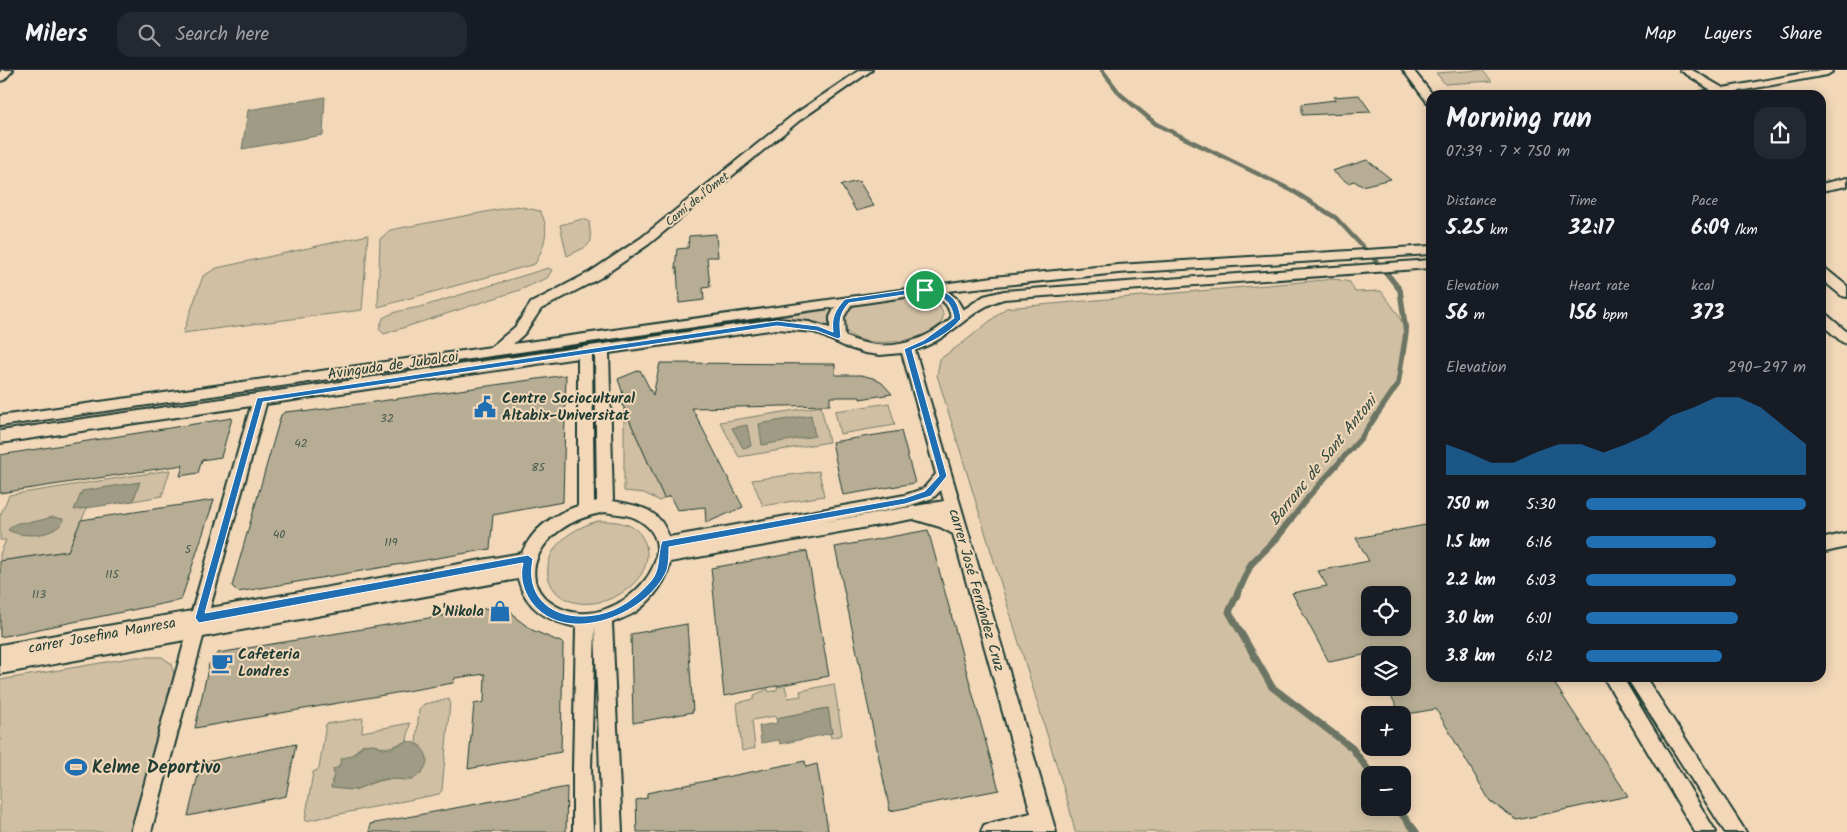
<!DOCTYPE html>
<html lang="en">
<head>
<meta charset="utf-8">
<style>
	:root { --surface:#171b24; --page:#242831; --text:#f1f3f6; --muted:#9ea1a6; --line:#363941; --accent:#1f6fb2 }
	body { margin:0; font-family:Kalam,sans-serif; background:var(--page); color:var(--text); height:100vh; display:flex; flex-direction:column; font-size:19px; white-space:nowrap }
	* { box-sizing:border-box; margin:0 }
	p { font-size:16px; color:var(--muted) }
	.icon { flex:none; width:28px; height:28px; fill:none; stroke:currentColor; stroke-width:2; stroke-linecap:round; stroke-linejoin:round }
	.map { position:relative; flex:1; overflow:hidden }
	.panel { position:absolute; left:1426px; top:20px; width:400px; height:592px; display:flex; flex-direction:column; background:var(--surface); border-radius:15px; box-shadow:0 2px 12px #0003 }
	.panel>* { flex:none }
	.fabs { position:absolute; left:1361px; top:516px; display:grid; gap:10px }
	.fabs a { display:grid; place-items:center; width:50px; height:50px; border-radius:10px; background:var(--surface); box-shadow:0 2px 12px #0003; font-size:25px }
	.pin { position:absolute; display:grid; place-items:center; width:42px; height:42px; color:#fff; margin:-21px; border:2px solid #fff; border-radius:50%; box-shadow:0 1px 5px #0007 }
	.round { display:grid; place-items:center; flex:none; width:52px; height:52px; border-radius:15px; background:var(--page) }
	.overview { display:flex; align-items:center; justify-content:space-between; height:85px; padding:0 20px }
	h1 { font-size:28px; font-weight:800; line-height:38px }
	.metrics { display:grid; grid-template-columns:repeat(3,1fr); gap:8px; height:85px; padding:5px 20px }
	.metrics div { display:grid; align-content:center }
	.metrics b { font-size:21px; font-weight:800 }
	.metrics small { font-size:14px; font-weight:400 }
	.metrics p { font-size:14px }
	.chart { height:140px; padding:10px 20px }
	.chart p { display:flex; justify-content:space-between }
	.chart svg { width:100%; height:90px; margin-top:5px; fill:var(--accent); opacity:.7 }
	ul { padding:0 20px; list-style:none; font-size:16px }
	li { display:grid; grid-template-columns:80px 60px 1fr; align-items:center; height:38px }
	li i { height:12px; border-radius:6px; background:var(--accent) }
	header { display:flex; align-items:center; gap:30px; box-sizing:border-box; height:70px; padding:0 25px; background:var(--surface); border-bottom:1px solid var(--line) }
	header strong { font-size:24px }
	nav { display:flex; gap:28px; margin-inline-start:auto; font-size:18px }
	.search { width:350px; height:45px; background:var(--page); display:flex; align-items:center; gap:12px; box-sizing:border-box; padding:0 18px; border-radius:15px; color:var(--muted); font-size:19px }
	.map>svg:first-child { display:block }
	.green { fill:#d0bfa3; stroke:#787e6c }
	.water { fill:#9f9b84; stroke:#6c7564 }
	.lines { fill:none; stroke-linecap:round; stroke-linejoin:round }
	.stream-far2 { stroke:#6c7564; stroke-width:4.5 }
	.stream-far1 { stroke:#6c7564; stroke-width:5.5 }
	.stream { stroke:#6c7564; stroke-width:7 }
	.building { fill:#b7ad94; stroke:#1f3d34; fill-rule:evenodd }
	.street-casing { stroke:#1f3d34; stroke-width:4 }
	.street { fill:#f2d8b9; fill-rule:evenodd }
	.route { fill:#1f6fb2; stroke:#fff; fill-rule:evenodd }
	.labels { text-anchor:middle; stroke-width:4; stroke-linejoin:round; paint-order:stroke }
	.far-street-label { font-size:12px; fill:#1f3d34; stroke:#f2d8b9 }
	.number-label { font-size:12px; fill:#45594c }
	.street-label { font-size:15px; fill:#1f3d34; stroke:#f2d8b9 }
	.poi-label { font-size:15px; font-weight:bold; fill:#1f3d34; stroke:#f2d8b9; text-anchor:start }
	.water-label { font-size:16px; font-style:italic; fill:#324b40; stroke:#f2d8b9 }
	.near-poi-label { font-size:18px; font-weight:bold; fill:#1f3d34; stroke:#f2d8b9; text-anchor:start }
</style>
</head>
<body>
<header>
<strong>Milers</strong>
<div class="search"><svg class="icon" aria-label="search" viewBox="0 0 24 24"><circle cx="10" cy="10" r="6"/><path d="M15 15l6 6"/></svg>Search here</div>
<nav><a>Map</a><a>Layers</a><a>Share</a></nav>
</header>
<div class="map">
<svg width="1847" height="762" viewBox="0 0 1847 762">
	<rect width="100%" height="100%" fill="#f2d8b9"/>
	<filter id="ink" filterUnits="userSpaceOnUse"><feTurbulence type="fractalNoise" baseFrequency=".02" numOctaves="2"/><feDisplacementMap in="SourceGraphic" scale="10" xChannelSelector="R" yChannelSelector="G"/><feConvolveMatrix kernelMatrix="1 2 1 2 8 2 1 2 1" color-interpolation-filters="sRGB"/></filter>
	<g filter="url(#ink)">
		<path class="green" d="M1482 0 1492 11 1445 14 1436 3Z
			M517 136 540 141C551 160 544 176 535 194L378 237 380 169 390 160Z
			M582 149 589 151 591 171 586 177 567 186 560 155Z
			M368 165 362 240 183 263 203 206 217 198Z
			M548 198 552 200 547 208 520 220 384 264 379 259 383 248C397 239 411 240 427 235 467 223 508 210 548 198Z
			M1335 209 1350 212 1355 222 1381 221 1398 244 1406 263 1398 314 1361 368 1310 425 1275 470 1251 494 1229 542 1272 617 1352 678 1372 705H1370V738H1397L1416 762H1075L1069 736 937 305 940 289 964 272 1006 238Z
			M916 227C927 229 941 231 943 244 947 272 845 287 843 252 843 243 849 239 857 235Z
			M833 239 829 251V258L819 254 792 250 646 267Z
			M889 333 895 355 840 364 835 341Z
			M821 336 829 372 739 387 720 352Z
			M624 338 664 428 660 431 644 423 624 421Z
			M170 400 162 426 133 431 139 412 87 438 68 481 0 491V484L6 470H0V446L9 425Z
			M819 401 824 426 763 436 752 410Z
			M598 451C608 451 618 451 628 455 647 463 652 486 642 503 635 515 622 524 610 529 542 553 518 474 598 451Z
			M136 587H162L172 594 174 607 134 762H0V610Z
			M834 614 842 665 831 668 830 664 832 663 828 638 776 648 775 646 752 650 755 678 742 681 737 633 754 629V625L768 619 769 622 777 620V617L785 616 788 628 801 626 800 621Z
			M449 629 450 632 442 720 439 724 305 751 313 702 319 699 326 654 363 648 362 662 410 653 407 671C388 679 383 679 363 674 351 686 338 696 331 712 351 729 362 714 384 710 393 708 403 710 412 710L421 676 416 673 419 640 424 634Z"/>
		<path class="water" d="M325 27 323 65 242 79 248 40Z
			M811 345 815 366 762 375 759 354Z
			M747 355 751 376 743 378 732 358Z
			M140 412 133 431 74 440 82 421Z
			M53 447 63 449V452C52 467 23 468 8 460 16 449 26 454 37 451 43 450 48 448 53 447Z
			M828 638 832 663 780 674 779 670 761 673 759 656 777 653 776 648Z
			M407 671C420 672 433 686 424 699 422 703 416 707 412 710L386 709 373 712 355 720 331 718 334 705 333 699 339 697 341 689 353 685 363 675 374 674 383 679 391 678Z"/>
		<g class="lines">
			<path class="stream-far2" d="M1102 0 1120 24 1156 54 1293 121 1336 148 1386 202"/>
			<path class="stream-far1" d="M1289 452 1310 425 1361 368 1398 314 1406 263 1400 220 1385 201"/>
			<path class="stream" d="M1290 451 1275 470 1251 494 1229 542 1272 617 1352 678 1372 705
				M1397 738 1416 762"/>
		</g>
		<path class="building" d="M1359 25 1371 42 1302 45V34L1335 30 1334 27Z
			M1367 90 1391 109 1362 116 1354 111 1348 113 1332 101Z
			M859 111 874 136 856 141 841 115Z
			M716 164 718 187H707L710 217 703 218 704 230 679 233 677 198H675L677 179 688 178 689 166Z
			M660 293 835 294V305H861L873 308 882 313 892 324 860 329V327H830V335L692 338 743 437 706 453 705 437 677 440 670 426 664 428 620 329 624 327 618 309 640 300 653 325Z
			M566 305 563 432 493 445 490 479 238 522 232 516 281 345 285 342 304 340 303 342Z
			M232 348 221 387 202 390 198 403 180 406 183 395 0 423V385Z
			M901 361 915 413 843 425 832 372Z
			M214 430 181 530 0 567V491L68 481 81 450Z
			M1431 454V608H1551L1628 726 1517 750 1490 731 1436 639 1402 645 1386 618H1402V585L1368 584 1329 592 1292 523 1327 516 1318 501 1369 491 1356 468ZM1370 525H1402V558H1370Z
			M928 460 999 720 890 741 835 477Z
			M807 481 829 606 724 626 711 498Z
			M507 535 516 548 532 560 563 573 561 682 468 699 474 634 484 632 485 604 455 608 453 613 195 658 209 594 218 583Z
			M687 554 693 642 633 653 631 564Z
			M296 674 286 726 188 746 201 693Z
			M805 691 806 697 817 694 828 760 817 762H637L636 730 647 728V723Z
			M567 717 566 762H370V754Z"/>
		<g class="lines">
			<g class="street-casing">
				<path id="street" d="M2 0H13L4 10 0 11V2Z
					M860 0H872L800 50 649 174 600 208 541 239 525 263 513 274 993 207 1118 195 1431 176V184L1118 203 947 221 956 228 963 240 984 226 1004 221 1431 190V198L1004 229C970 238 951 270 915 280L1056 762H981L984 755 1031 743 953 464 940 457 913 449 670 492C668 510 652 530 637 541 630 546 620 549 612 553L622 762H602L595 556 591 698 593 762H573V698L576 557C547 551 526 539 518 509L203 567 151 762H131L185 570 0 604V575L192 541 251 336 0 373V361L777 249 809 252 830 258V247L835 237 0 356V346L491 277 515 257 531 233 590 202 641 168 792 46ZM925 224C940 227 949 233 951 248 922 275 881 284 845 266L844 247 851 235ZM777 259 814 262 846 277 865 283 880 285 902 283 936 404 923 419 905 425 669 467C659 438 640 436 613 431L609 283ZM595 285 597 431 594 432 592 286ZM578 288V436C554 444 532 459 522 483L210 538 266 334ZM941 420 944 431 814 454 905 437 933 428ZM605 442C614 444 627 444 635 448 696 478 617 565 560 538 520 519 531 479 563 458 576 449 590 445 605 442Z
					M1403 0H1413L1433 25 1431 33 1427 32Z
					M1680 0H1692L1723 18 1821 0H1831L1832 2 1827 5 1717 25H1695L1696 23 1711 20Z
					M1847 108V116L1821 121V114Z
					M1821 198 1826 199 1847 216V227L1842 226 1821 209Z
					M1821 243 1826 244 1847 262V274L1842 272 1821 254Z
					M1847 463V477L1821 483V469Z
					M1604 608H1623L1716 762H1695Z
					M1627 608H1646L1746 762H1725Z"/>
			</g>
			<use href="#street" class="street"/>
		</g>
	</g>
	<path class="route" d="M925 217C947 220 958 226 961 249 949 264 930 273 912 280L947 406 931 426 905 434 669 477C669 484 669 493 667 500 647 547 559 580 528 527 522 516 520 505 523 493L199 553 195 548 257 328 777 251 818 256 833 262C831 248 835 240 845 229ZM925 222C942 224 951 231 954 248L924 270 904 279 939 406 925 421 905 428 662 471C657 485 661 499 651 511 638 526 620 540 600 544 560 553 524 533 533 489L528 485 205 543 263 332 777 256 817 261 838 269 841 267C839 252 839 244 849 233Z"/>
	<defs>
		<g id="civic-bare" transform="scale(1.725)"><path d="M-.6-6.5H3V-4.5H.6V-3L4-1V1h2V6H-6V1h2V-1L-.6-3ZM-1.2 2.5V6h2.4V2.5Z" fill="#1f6fb2" stroke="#f2d8b9" stroke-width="2.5" paint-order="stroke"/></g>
		<g id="shop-bare" transform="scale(1.725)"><path d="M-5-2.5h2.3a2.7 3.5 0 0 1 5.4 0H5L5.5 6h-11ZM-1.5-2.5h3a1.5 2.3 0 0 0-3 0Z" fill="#1f6fb2" stroke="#f2d8b9" stroke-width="2.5" paint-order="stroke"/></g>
		<g id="cafe-bare" transform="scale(1.725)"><path d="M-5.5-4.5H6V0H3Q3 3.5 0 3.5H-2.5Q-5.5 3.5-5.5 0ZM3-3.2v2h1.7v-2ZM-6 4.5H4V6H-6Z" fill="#1f6fb2" stroke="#f2d8b9" stroke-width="2.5" paint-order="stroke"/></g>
		<g id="stadium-bare" transform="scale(1.725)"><path d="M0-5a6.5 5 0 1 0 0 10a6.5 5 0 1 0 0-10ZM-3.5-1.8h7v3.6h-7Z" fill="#1f6fb2" stroke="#f2d8b9" stroke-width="2.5" paint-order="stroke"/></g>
	</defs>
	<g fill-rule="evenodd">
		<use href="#civic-bare" x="485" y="337"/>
		<use href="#shop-bare" x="500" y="541"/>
		<use href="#cafe-bare" x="222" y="593"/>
		<use href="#stadium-bare" x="76" y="697"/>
	</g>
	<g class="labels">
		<g class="far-street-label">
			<text transform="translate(697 129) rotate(-39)" y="4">Camí de l'Omet</text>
		</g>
		<g class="number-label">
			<text x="387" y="352">32</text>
			<text x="301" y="377">42</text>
			<text x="538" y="401">85</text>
			<text x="279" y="468">40</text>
			<text x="391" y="476">119</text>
			<text x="188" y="483">5</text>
			<text x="112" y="508">115</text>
			<text x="39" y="528">113</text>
		</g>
		<g class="street-label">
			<text transform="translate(393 295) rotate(-8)" y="5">Avinguda de Jubalcoi</text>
			<text transform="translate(977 520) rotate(74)" y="5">carrer José Ferrández Cruz</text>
			<text transform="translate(102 565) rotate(-10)" y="5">carrer Josefina Manresa</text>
		</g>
		<g class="poi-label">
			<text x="502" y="333">Centre Sociocultural<tspan x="502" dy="17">Altabix-Universitat</tspan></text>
			<text x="484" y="546" text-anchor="end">D'Nikola</text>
			<text x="238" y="589">Cafeteria<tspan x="238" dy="17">Londres</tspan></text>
		</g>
		<g class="water-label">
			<text transform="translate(1322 390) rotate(-51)" y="6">Barranc de Sant Antoni</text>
		</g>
		<g class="near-poi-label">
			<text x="92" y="703">Kelme Deportivo</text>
		</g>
	</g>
</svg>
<div class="fabs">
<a><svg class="icon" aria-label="locate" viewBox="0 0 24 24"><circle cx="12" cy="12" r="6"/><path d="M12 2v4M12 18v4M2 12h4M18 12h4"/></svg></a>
<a><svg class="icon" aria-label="layers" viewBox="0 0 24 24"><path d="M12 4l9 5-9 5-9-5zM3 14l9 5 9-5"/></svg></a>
<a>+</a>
<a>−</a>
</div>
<div class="pin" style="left:925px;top:220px;background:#1e9e55"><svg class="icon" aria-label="arrive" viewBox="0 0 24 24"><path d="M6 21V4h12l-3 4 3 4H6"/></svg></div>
<section class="panel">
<div class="overview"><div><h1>Morning run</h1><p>07:39 · 7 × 750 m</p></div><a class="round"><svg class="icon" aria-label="share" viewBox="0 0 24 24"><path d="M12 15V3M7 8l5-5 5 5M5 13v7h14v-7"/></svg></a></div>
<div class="metrics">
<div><p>Distance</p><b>5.25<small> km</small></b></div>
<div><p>Time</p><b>32:17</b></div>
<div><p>Pace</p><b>6:09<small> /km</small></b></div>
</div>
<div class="metrics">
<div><p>Elevation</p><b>56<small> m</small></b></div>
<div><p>Heart rate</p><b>156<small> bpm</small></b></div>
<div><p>kcal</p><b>373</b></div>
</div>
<div class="chart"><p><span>Elevation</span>290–297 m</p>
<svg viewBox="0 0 160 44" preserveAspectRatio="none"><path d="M0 44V29L10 33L20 38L30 38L40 33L50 29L60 29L70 33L80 29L90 24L100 15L110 11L120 6L130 6L140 11L150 20L160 29V44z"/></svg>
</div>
<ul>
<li><b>750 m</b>5:30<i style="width:100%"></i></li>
<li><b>1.5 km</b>6:16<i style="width:59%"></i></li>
<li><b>2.2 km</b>6:03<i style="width:68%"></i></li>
<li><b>3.0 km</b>6:01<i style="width:69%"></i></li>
<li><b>3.8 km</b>6:12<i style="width:62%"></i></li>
</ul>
</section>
</div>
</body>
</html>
